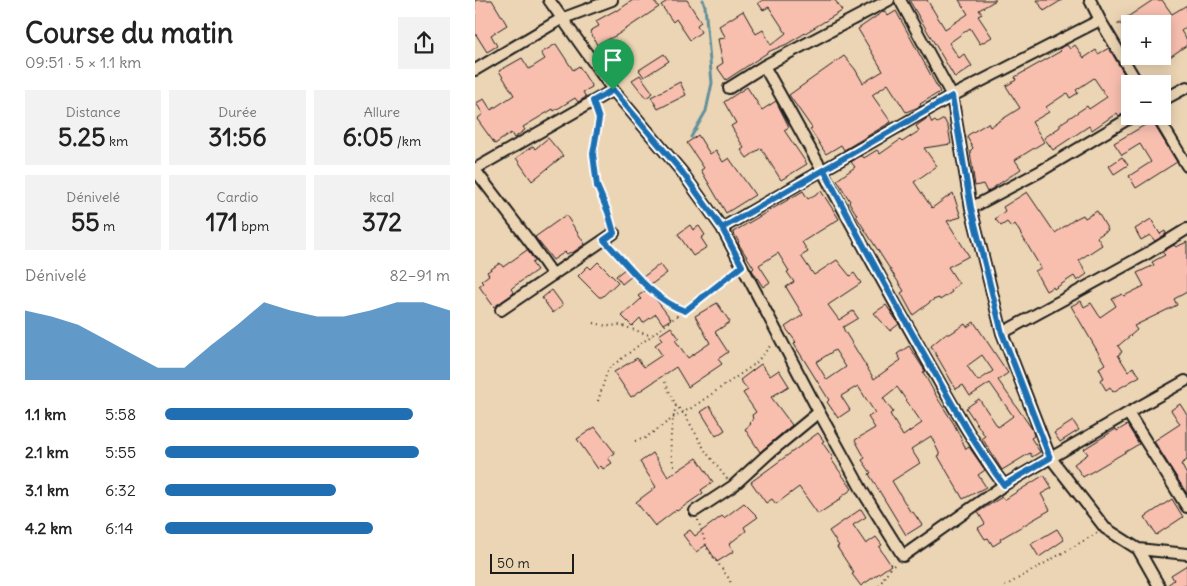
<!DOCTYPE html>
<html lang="fr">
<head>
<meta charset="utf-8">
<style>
	:root { --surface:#fff; --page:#f2f2f2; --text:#222; --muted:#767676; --accent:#1f6fb2 }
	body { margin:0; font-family:Delius,sans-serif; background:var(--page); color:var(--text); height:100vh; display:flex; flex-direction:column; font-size:19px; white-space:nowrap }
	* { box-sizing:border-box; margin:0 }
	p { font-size:16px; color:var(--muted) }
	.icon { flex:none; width:28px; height:28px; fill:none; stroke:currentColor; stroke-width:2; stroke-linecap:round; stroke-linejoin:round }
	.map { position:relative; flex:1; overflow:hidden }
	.side { display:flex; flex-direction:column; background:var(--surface); width:475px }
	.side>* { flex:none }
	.tools { position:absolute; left:646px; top:15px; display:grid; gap:10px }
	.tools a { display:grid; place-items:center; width:50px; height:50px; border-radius:0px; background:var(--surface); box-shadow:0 2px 12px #0003; font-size:25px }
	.scale { position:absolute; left:15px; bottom:12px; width:84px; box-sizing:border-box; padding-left:5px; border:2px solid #1c1c1c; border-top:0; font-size:14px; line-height:18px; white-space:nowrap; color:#1c1c1c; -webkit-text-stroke:4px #ecd5b4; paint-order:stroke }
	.pin { position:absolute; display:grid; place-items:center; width:42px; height:42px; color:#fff; margin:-51px -21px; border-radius:50% 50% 50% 0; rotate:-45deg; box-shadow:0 0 5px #0007 }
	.pin .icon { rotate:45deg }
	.round { display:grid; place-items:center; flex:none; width:52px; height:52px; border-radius:0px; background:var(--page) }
	.overview { display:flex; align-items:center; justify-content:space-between; height:85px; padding:0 25px }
	h1 { font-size:28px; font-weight:700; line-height:38px }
	.metrics { display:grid; grid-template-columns:repeat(3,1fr); gap:8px; height:85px; padding:5px 25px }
	.metrics div { display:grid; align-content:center; border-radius:0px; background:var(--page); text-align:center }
	.metrics b { font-size:25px; font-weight:700 }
	.metrics small { font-size:14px; font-weight:400 }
	.metrics p { font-size:14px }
	.chart { height:140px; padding:10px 25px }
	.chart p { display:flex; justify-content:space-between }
	.chart svg { width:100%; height:90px; margin-top:5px; fill:var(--accent); opacity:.7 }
	ul { padding:0 25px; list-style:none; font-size:16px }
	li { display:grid; grid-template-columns:80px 60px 1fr; align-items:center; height:38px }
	li i { height:12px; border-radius:6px; background:var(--accent) }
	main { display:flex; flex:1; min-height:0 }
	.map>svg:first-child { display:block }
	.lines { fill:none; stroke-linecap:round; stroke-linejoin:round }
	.stream { stroke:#62909b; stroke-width:3 }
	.building { fill:#f8bfaf; stroke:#1c1c1c; fill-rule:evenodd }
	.minor-casing { stroke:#1c1c1c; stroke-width:14 }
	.path { stroke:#1c1c1c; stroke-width:2; stroke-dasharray:1 4; stroke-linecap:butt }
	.minor { stroke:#ecd5b4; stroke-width:10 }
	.route-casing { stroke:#fff; stroke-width:10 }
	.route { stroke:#1f6fb2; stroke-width:6 }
</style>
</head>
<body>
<main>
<section class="side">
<div class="overview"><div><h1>Course du matin</h1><p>09:51 · 5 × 1.1 km</p></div><a class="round"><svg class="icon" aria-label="share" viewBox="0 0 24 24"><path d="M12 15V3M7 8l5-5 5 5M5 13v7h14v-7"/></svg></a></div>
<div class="metrics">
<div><p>Distance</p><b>5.25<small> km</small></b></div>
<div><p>Durée</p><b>31:56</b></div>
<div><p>Allure</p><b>6:05<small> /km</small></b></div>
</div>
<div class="metrics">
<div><p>Dénivelé</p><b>55<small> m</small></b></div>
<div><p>Cardio</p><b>171<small> bpm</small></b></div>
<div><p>kcal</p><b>372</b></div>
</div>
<div class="chart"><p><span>Dénivelé</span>82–91 m</p>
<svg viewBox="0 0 160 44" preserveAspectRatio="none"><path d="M0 44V10L10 13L20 17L30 24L40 31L50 38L60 38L70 27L80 17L90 6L100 10L110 13L120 13L130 10L140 6L150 6L160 10V44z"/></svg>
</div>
<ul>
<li><b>1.1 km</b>5:58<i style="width:87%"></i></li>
<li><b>2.1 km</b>5:55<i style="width:89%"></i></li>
<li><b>3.1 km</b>6:32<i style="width:60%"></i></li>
<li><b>4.2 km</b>6:14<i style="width:73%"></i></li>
</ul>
</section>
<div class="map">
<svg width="712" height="586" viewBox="0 0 712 586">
	<rect width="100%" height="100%" fill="#ecd5b4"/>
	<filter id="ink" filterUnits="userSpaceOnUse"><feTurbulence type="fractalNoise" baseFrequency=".02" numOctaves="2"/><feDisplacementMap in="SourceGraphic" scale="10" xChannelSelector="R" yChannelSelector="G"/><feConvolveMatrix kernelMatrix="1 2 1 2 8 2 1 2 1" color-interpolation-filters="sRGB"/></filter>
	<g filter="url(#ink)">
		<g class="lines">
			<path class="stream" d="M216 137 231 111 237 83 230 6 228 0"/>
		</g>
		<path class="building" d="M0 0H17L32 25 16 35 22 46 12 52 0 33Z
			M158 0H178L184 7 142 35 122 45 115 31 124 26 121 21 141 10 142 11Z
			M194 0H212L226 22 222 25 226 32 215 40 201 19 198 22 186 5Z
			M288 0H360L367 11 312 44 295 51 251 80 242 67 248 63 243 39 251 38 244 26 268 11 281 34 288 30 296 45 311 33 294 7 288 10 283 3Z
			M434 0H452L470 29 493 14 484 0H521L504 10 507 14 503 16 517 37 505 44 495 28 474 43 484 58 489 54 497 66 480 78Z
			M562 0H587L569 11Z
			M678 0H687L697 14 712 5V26L706 31 712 40V45L692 59 688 53V24H655V37L646 24H642Z
			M409 11 413 16 421 11 465 92 445 104 446 106 431 112 413 84 397 95 416 122 369 150 366 145 351 154 335 129 337 128 314 95 369 56 380 69 388 83 408 71 383 29Z
			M81 44 98 70 104 66 117 87 108 92 111 97 103 102 100 98 79 111 78 109 48 127 50 130 39 138 36 133 20 144 2 119 8 114 1 103 9 99 16 110 39 95 24 71 47 58 54 69 70 59 66 53Z
			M592 45 595 49 600 45 609 58 621 50 623 54 634 48 655 84V110L644 116 642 113 617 130 614 126 578 150 569 138 585 127V124L612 106 614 109 632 97 619 78 601 90 603 93 595 98 592 93 571 107 574 112 557 122 569 142 540 160 546 169 512 192 508 184 500 186 495 151 498 148 492 137 493 135 513 123 515 127 545 108 531 86 541 80 540 77 586 51 584 49Z
			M189 54 194 61 169 77 164 70Z
			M165 75 178 93 171 98 157 80Z
			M205 82 211 95 183 109 176 97Z
			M272 87 287 110 301 101 314 127 309 130 332 164 306 180 286 148 272 158 266 150 269 148 256 126 261 123 249 102Z
			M454 117 457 123 460 121 462 123 469 119 473 127 476 144 449 148 462 166 439 182 457 208 478 193 486 217 472 221 494 256 473 267 484 284 476 290 477 292 465 300 464 298 458 300 438 315 426 293 429 291 381 216 382 215 374 202 375 201 362 180 380 167 376 162 387 155 389 158 402 150 405 154 425 140 427 142 444 131 441 126Z
			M677 121 702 162 661 188 654 176 676 162 665 144 647 155 639 143Z
			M223 135 235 154 241 150 248 162 254 158 280 195 251 213 226 170 229 168 212 143Z
			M73 138 88 156 57 181 41 158 58 146 60 149Z
			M647 157 653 165 639 174 634 166Z
			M328 191 333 199 346 191 364 219 327 242 333 252 326 256 339 275 362 260 375 276 379 273 386 283 353 305 364 320 378 311 383 318 368 327 369 330 399 379 426 360 422 354 434 346 450 371 448 372 463 399 479 424 491 449 494 447 510 470 503 475 511 487 488 499 463 456 465 455 456 436 436 449 445 463 417 481 436 513 438 512 447 525 431 535 394 474 396 473 387 460 390 458 380 440 400 428 393 417 400 413 383 386 366 396 375 410 363 418 352 402 354 400 319 344 321 342 310 327 328 315 311 287 319 282 312 272 314 271 303 253 284 265 295 282 288 287 277 270 279 268 263 243 264 242 258 232ZM360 350 371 367 352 380 341 362ZM422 387 447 423 428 436 415 414 418 412 408 398Z
			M552 192 580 233 600 219 608 215 610 218 622 211 633 230 622 237 627 245 604 260 612 274 602 281 599 276 579 289 578 287 571 291 560 271 566 268 540 224 536 227 532 222 526 226 520 219 530 211 528 207Z
			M91 215 110 244 97 253 96 252 92 254 90 252 78 260 60 237Z
			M676 219 685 234 690 231 691 234 680 241 675 235 666 240 660 229Z
			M215 225 218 230 224 226 230 235 226 238 232 247 218 256 203 234Z
			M712 242V292L699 299 702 305 659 326 662 330 643 346 647 352 643 355 653 371 658 367 665 376 638 392 635 387 631 390 625 380 629 378 624 368 630 364 596 306 606 301 609 307 616 303 625 317 641 306 637 299 647 294 649 296 669 286 662 273 679 265 677 262 690 255 687 252 699 245 701 247Z
			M52 250 60 261 57 263 62 270 38 287 36 289 39 293 19 307 4 286 8 283 6 281 14 275 12 272 25 263 28 267Z
			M123 262 143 282 127 297H124L103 276 113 266 116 269Z
			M185 264 192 273 174 286 168 277Z
			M151 268 157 276 147 284 141 276Z
			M173 289 196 319 188 324 181 314 168 323 165 318 157 326 147 316 166 299 163 296Z
			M77 290 88 305 78 313 67 298Z
			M242 303 255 322 240 332 253 352 243 359 247 364 213 387 201 367 156 397 139 372 162 358 169 367 187 355 180 345 187 340 184 335 196 327 204 338 200 340 213 358 235 343 220 316Z
			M411 305 424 324 415 331 399 313Z
			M499 322 533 373 523 380 557 429 559 436 556 438 565 452 557 457 555 453 527 470 507 438 510 436 491 408 504 399 523 427 538 416 515 383 495 396 488 385 481 389 456 346 470 334H475L490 324 492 327ZM507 355 518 371 503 381 492 366Z
			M286 364 295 376 304 370 314 386 296 397 317 425 285 452 270 429 276 424 275 423 278 420 277 415 281 412 268 393 273 390 265 380Z
			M705 404 712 415V460L706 464 712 475V494L679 441 705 424 696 410Z
			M235 406 250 430 241 436 226 412Z
			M598 421 604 430 585 442 579 433Z
			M652 425 664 444 608 477 599 464 613 454 609 449 641 429 642 431Z
			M120 427 140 453 133 458 137 463 128 469 126 466 123 469 102 439Z
			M343 433 349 441 347 442 358 458 356 459 377 489 365 498 366 499 343 514 324 487 301 504 297 499 291 503 276 482Z
			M178 453 193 477 222 458 238 482 226 490 228 493 202 511 201 510 180 526 161 502 181 487 165 462Z
			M569 475 577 488 566 494 575 510 525 539 526 541 518 546 513 538 510 539 503 528 510 524 503 512 527 497 529 500Z
			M697 499 708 517 681 535 670 517Z
			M269 503 283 517 269 527 271 531 254 544 259 551 242 562 231 545 221 552 208 535 215 530 220 536 247 516 249 518Z
			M386 509 391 517 378 525 391 544 401 537 407 545 404 547 416 565 386 586 377 574 379 573 362 547 364 546 354 531Z
			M582 529 589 540 564 557 556 544Z
			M712 565V586H691L699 580 696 575Z"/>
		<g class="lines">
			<g class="minor-casing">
				<path id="minor" d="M74 0 138 90 207 172 247 228 344 412 388 492 428 556 529 485 653 413
					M425 0 477 96 496 208 527 333 575 457 630 528 663 549 712 554
					M615 0 625 20 663 84
					M289 66C342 159 391 253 444 346 471 393 496 441 529 485
					M0 70 86 19 137 0
					M254 88 289 66 414 0
					M688 100 712 87
					M682 116 712 166
					M0 169 138 90
					M0 170 55 242 78 275
					M496 208 564 172 658 116
					M247 228 477 96 625 20
					M26 310 139 233
					M527 333 673 253 712 229
					M710 381 653 413 712 507
					M220 511 258 486 293 454 344 412
					M663 549 684 586"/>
			</g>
			<path class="path" d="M122 111 124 119 118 154 122 186 133 211 135 225
				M136 247C158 270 178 300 209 310
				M119 323 132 326 145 325 177 336
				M190 382 201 406 209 413 231 452 252 479
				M123 401 133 369 259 272
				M160 441 170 438 198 418 218 407 280 364 296 345
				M199 466C193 445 196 427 201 406
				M223 520 232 548 255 580 256 586
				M404 586 413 571 421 563
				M530 586 622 533"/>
			<use href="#minor" class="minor"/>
		</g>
	</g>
	<g class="lines" filter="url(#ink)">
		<g class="route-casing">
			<path id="route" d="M138 90 118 101 124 119 118 154 122 186 133 212 139 233 129 240C153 265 176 299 210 311L267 266 247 228 477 96 496 208 527 333 575 458 529 485C500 446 477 404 453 361 417 298 382 235 349 170L247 228 207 172 138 90"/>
		</g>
		<use href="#route" class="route"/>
	</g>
</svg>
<div class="tools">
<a>+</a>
<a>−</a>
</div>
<div class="scale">50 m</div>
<div class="pin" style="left:138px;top:90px;background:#1e9e55"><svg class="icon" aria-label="arrive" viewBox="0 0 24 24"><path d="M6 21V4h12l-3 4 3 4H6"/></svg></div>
</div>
</main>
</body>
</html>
